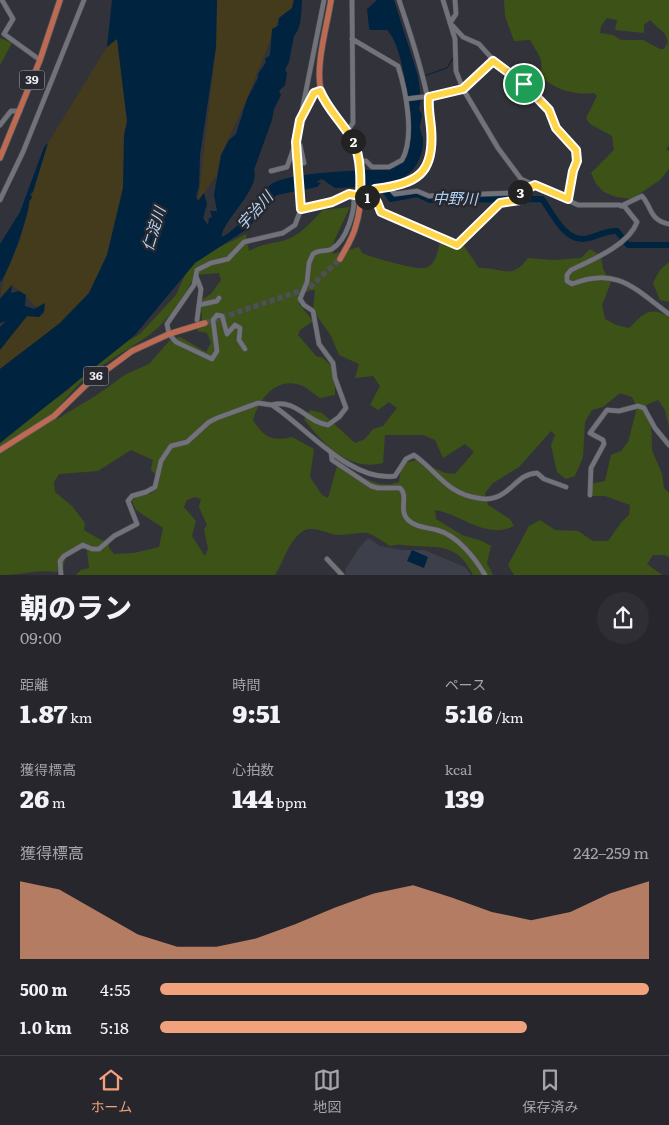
<!DOCTYPE html>
<html lang="ja">
<head>
<meta charset="utf-8">
<style>
	:root { --surface:#26262c; --page:#2e2e34; --text:#f1f3f6; --muted:#a4a5a9; --line:#424348; --accent:#f1a17b }
	body { margin:0; font-family:Literata,"Noto Sans JP",serif; background:var(--page); color:var(--text); height:100vh; display:flex; flex-direction:column; font-size:19px; white-space:nowrap }
	* { box-sizing:border-box; margin:0 }
	p { font-size:16px; color:var(--muted) }
	.icon { flex:none; width:28px; height:28px; fill:none; stroke:currentColor; stroke-width:2; stroke-linecap:round; stroke-linejoin:round }
	.map { position:relative; height:575px; overflow:hidden }
	.drawer { display:flex; flex-direction:column; background:var(--surface); flex:1 }
	.drawer>* { flex:none }
	.pin { position:absolute; display:grid; place-items:center; width:42px; height:42px; color:#fff; margin:-21px; border:2px solid #fff; border-radius:50%; box-shadow:0 1px 5px #0007 }
	.km { position:absolute; width:25px; height:25px; margin:-12px; border-radius:50%; background:#222; color:#fff; font-size:14px; line-height:25px; text-align:center }
	.round { display:grid; place-items:center; flex:none; width:52px; height:52px; border-radius:26px; background:var(--page) }
	.summary { display:flex; align-items:center; justify-content:space-between; height:85px; padding:0 20px }
	h1 { font-size:28px; font-weight:800; line-height:38px }
	.figures { display:grid; grid-template-columns:repeat(3,1fr); gap:8px; height:85px; padding:5px 20px }
	.figures div { display:grid; align-content:center }
	.figures b { font-size:25px; font-weight:800 }
	.figures small { font-size:14px; font-weight:400 }
	.figures p { font-size:14px }
	.chart { height:140px; padding:10px 20px }
	.chart p { display:flex; justify-content:space-between }
	.chart svg { width:100%; height:90px; margin-top:5px; fill:var(--accent); opacity:.7 }
	ul { padding:0 20px; list-style:none; font-size:16px }
	li { display:grid; grid-template-columns:80px 60px 1fr; align-items:center; height:38px }
	li i { height:12px; border-radius:6px; background:var(--accent) }
	.tab-bar { display:flex; justify-content:space-around; align-items:center; height:70px; border-top:1px solid var(--line); background:var(--surface); font-size:14px; color:var(--muted) }
	.tab-bar a { display:grid; justify-items:center; gap:2px }
	.tab-bar .current { color:var(--accent) }
	.map>svg:first-child { display:block }
	.built { fill:#3d3f4a }
	.green { fill:#3d5217; fill-rule:evenodd }
	.sand { fill:#433b1b }
	.water { fill:#002340 }
	.lines { fill:none; stroke-linecap:round; stroke-linejoin:round }
	.stream { stroke:#002340; stroke-width:1 }
	.river { stroke:#002340; stroke-width:6 }
	.major-tunnel { stroke:#4e4f56; stroke-width:5.5; stroke-dasharray:5.5 3; stroke-linecap:butt }
	.minor-casing { stroke:#515257; stroke-width:5.5 }
	.major-casing { stroke:#515257; stroke-width:7 }
	.minor { stroke:#72737a; stroke-width:4.5 }
	.major { stroke:#bc6b52; stroke-width:5.5 }
	.route-casing { stroke:#fff; stroke-width:10 }
	.route { stroke:#ffd54a; stroke-width:6 }
	.labels { text-anchor:middle; stroke-width:5; stroke-linejoin:round; paint-order:stroke }
	.shield { fill:#282930; stroke:#b2b2b8; stroke-width:1 }
	.shield-label { font-size:12px; font-weight:bold; fill:#ededf2 }
	.water-label { font-size:15px; font-style:italic; fill:#b3d4f4; stroke:#282930 }
</style>
</head>
<body>
<div class="map">
<svg width="669" height="575" viewBox="0 0 669 575">
	<rect width="100%" height="100%" fill="#32333a"/>
	<path class="built" d="M368 538 380 546 402 550H424L465 567 471 575H346L345 570 359 548Z"/>
	<path class="green" d="M504 0H669V146L666 150 669 151V169L660 180 632 199 616 197 604 192 596 184 591 173 614 150 612 136 590 124 586 118 597 96 594 93C573 95 554 90 540 75 545 58 537 54 530 40L514 41 505 16ZM607 18 617 20 615 30 644 33V25L650 20 665 34 668 42 664 49H660L643 40H621L613 35 600 33 601 26Z
		M0 38 12 43 0 65Z
		M350 207 334 241 333 254 359 247 362 253 367 255C378 259 390 262 402 265 428 271 434 271 440 242L453 238 464 246 479 268C502 267 512 281 528 258L554 260 581 258 590 249 601 256 603 269 611 282 602 305 605 319 616 325 629 328C643 315 649 305 669 317V427L665 410 658 400 646 405 651 417 652 450 662 474 664 488 669 493V557L664 555H653L647 564 662 575H514L508 565 529 526 540 520 555 530 578 531 593 541H608C616 531 619 523 629 515L630 505 605 496H593L590 484 605 481 611 455 621 451 628 442 637 408 632 397 620 393 603 407 592 410 585 422 583 457 575 476 566 479 557 472 551 445 555 435 551 431 519 467 493 483 485 493 488 505 510 519 514 526C486 540 461 514 435 510L436 519 462 535 482 541 491 546 487 563 493 575H473C459 547 445 547 417 546 407 546 400 543 390 546 363 528 370 533 340 535 330 535 320 528 309 529 291 532 284 562 275 575H76L81 570 89 568 87 550 81 547 66 556 63 568 57 572C37 569 20 575 0 575V439L68 390 84 374 120 345 140 334 176 295 185 275 198 258 246 234 249 251C262 244 269 244 282 241 299 237 311 222 323 210ZM219 273 221 280 211 294 201 300 202 321 197 331 207 333 211 343 206 352 180 337 171 339 149 364 126 374 97 395 57 419 52 414C62 403 71 392 81 382 100 365 124 352 145 338 166 324 184 299 195 275ZM315 290 313 310 331 336 339 355 359 364 355 378 373 376 380 386 370 405 378 410 389 402 397 408 383 426 373 429 365 439 355 443 322 413 310 410 304 419C323 444 349 472 383 463L385 435H423L435 440 443 458 465 444 474 452 455 474 445 473 416 460 401 464 399 482C377 491 357 472 337 466L328 498 322 495 310 477 314 449 292 437C271 442 264 437 253 420 259 400 275 377 300 385 307 387 314 394 320 398L335 395V369L323 358 316 356 298 335 300 330 313 321 299 304 304 291ZM131 450 153 460 151 470 160 479 151 494H138L132 501 136 510 163 528 159 547 134 553 114 554 109 548V542L101 540 84 530 85 523 72 506 55 492 54 482 59 474 98 471ZM195 497 201 499 199 507 207 525 204 529 208 549 205 556 192 536 196 521 184 507 187 500Z
		M669 262V302L660 300 653 283 660 270Z"/>
	<path class="sand" d="M217 0H294L292 8 279 18 247 99 221 155 217 175 198 201 216 47Z
		M117 38 127 122 123 188 107 255 89 293 60 323 0 369V346L27 316 39 317 42 314 26 296 12 285 0 297 7 267 20 241 27 210 48 143 107 47Z"/>
	<path class="water" d="M112 0H217L216 47 200 155 199 187 196 196 198 201 204 193 207 204 203 218 208 225 209 218 212 217 210 211H217L214 195 221 155 229 140 236 134 247 99 258 78V74L266 62 265 59 270 55 272 29 278 26 279 18 292 8 294 0H302C301 11 302 28 294 36L289 62 285 70 287 73 285 85 279 91 281 95 274 109 272 120 254 170C261 189 220 223 222 237 244 226 253 203 269 186 285 171 363 171 387 169L394 168 406 158C414 134 406 48 387 30H370L369 28 367 9 377 0H394L418 76 421 99 419 109 422 114C422 119 421 120 420 125 419 130 424 137 423 143 422 165 406 183 386 181L385 186 335 188 322 179 316 182 321 183 317 187 277 195 271 200 247 229 195 263 134 336 0 443V369L60 323 89 293 107 255 123 188 124 135 127 121 117 39 107 47Z
		M48 143 33 192 30 194 32 197 29 202C30 213 8 275 0 282V244L20 212 44 147Z
		M12 285 11 293 19 291 26 295 25 306 34 309 45 303 44 312 39 317 27 316 0 350V327L6 321 0 323V299Z
		M412 550 428 557 424 568 407 561Z"/>
	<g class="lines">
		<path class="stream" d="M424 76 447 68 453 58"/>
		<path class="river" d="M384 180 385 191 391 199 417 194 430 200 542 199C551 211 564 240 583 239 595 238 605 230 617 231L628 245H669"/>
		<path class="major-tunnel" d="M205 323 309 288 340 259"/>
		<g class="minor-casing">
			<path id="minor" d="M2 0 13 19 4 34 40 60
				M443 0 455 39 456 71 463 89 498 148 521 179 578 205H620L625 207 637 222C629 245 592 260 571 270L567 275V281L572 284C617 266 635 289 669 314
				M450 23 456 14 455 0
				M453 26 463 37 479 44 497 64 517 78 552 114 556 128 576 150 577 161 573 171 568 199
				M352 39 398 66C406 91 415 137 402 160L389 167H372L366 161H358
				M406 99 454 93 463 89 493 61
				M301 116 324 0
				M0 125 11 111H20
				M347 131 353 123 352 0
				M271 171 287 167 296 142 300 145 304 163
				M389 187 395 194 417 191 429 196 511 193 535 185
				M368 197C371 194 373 190 376 189 392 182 409 188 422 173 450 141 411 37 399 0
				M0 200 23 152 84 0
				M621 206 642 196C652 207 649 220 669 224
				M301 209 332 202 349 194 368 197 380 204 381 212 457 245 500 203 519 200 520 191
				M196 276 201 289 197 320
				M199 305 217 301 219 298
				M245 349 239 340 240 328 235 325 227 334 222 316 217 315 213 320 217 351 212 359 176 342 169 334 167 324 194 285 197 270 211 263 228 259 244 242 283 233 295 225 301 209 296 150 299 126 313 94 321 91
				M272 405C296 398 308 423 328 425L339 417 346 408 335 378 333 363 319 344 313 311 304 305 300 299 307 282 309 263 313 254C319 249 325 252 332 249 347 240 355 211 354 195
				M331 452 332 460 371 486 378 488H400C409 496 398 510 408 520 417 528 426 527 437 530 457 535 475 558 485 575
				M590 495 591 468 604 444 603 440 590 433 607 410 619 411 638 406 644 408 655 428 669 445
				M327 559 342 575
				M61 575 60 561 64 556 83 545 92 549H99L114 536 137 524 128 501 132 496 146 492 155 487 161 461 171 446 187 442 209 422 217 418 258 403 272 405C306 427 351 483 395 476L406 459 414 455C437 471 447 494 478 498 487 500 497 498 504 493 516 485 521 474 537 473L544 479 566 487"/>
		</g>
		<g class="major-casing">
			<path id="major" d="M331 0C327 26 315 66 321 91 324 108 341 121 350 135 363 154 363 203 356 225 353 238 346 248 340 259
				M0 158 40 60 60 0
				M0 450 54 416 86 385 132 351 169 334 205 323"/>
		</g>
		<use href="#minor" class="minor"/>
		<use href="#major" class="major"/>
	</g>
	<g class="lines">
		<g class="route-casing">
			<path id="route" d="M524 84 493 61 463 89 429 97C428 108 430 117 431 128 435 174 417 184 375 189L368 197 349 194 332 202 301 209 296 142 300 120 314 93 320 91C327 108 340 120 350 136 361 151 361 178 360 196L377 202 381 212 457 245 500 203 520 200V192L535 185 568 199 573 171 577 161 576 150 556 128 549 110 524 84"/>
		</g>
		<use href="#route" class="route"/>
	</g>
	<g class="labels">
		<g class="shield">
			<rect x="19.5" y="70.5" width="25" height="19" rx="4"/>
			<rect x="83.5" y="366.5" width="25" height="19" rx="4"/>
		</g>
		<g class="shield-label">
			<text x="32" y="84">39</text>
			<text x="96" y="380">36</text>
		</g>
		<g class="water-label">
			<text transform="translate(455 199) rotate(1)" y="5">中野川</text>
			<text transform="translate(255 211) rotate(-48)" y="5">宇治川</text>
			<text transform="translate(154 229) rotate(-73)" y="5">仁淀川</text>
		</g>
	</g>
</svg>
<div class="pin" style="left:524px;top:84px;background:#1e9e55"><svg class="icon" aria-label="arrive" viewBox="0 0 24 24"><path d="M6 21V4h12l-3 4 3 4H6"/></svg></div>
<b class="km" style="left:367px;top:197px">1</b>
<b class="km" style="left:353px;top:141px">2</b>
<b class="km" style="left:520px;top:192px">3</b>
</div>
<section class="drawer">
<div class="summary"><div><h1>朝のラン</h1><p>09:00</p></div><a class="round"><svg class="icon" aria-label="share" viewBox="0 0 24 24"><path d="M12 15V3M7 8l5-5 5 5M5 13v7h14v-7"/></svg></a></div>
<div class="figures">
<div><p>距離</p><b>1.87<small> km</small></b></div>
<div><p>時間</p><b>9:51</b></div>
<div><p>ペース</p><b>5:16<small> /km</small></b></div>
</div>
<div class="figures">
<div><p>獲得標高</p><b>26<small> m</small></b></div>
<div><p>心拍数</p><b>144<small> bpm</small></b></div>
<div><p>kcal</p><b>139</b></div>
</div>
<div class="chart"><p><span>獲得標高</span>242–259 m</p>
<svg viewBox="0 0 160 44" preserveAspectRatio="none"><path d="M0 44V6L10 10L20 21L30 32L40 38L50 38L60 34L70 27L80 19L90 12L100 8L110 14L120 21L130 25L140 21L150 12L160 6V44z"/></svg>
</div>
<ul>
<li><b>500 m</b>4:55<i style="width:100%"></i></li>
<li><b>1.0 km</b>5:18<i style="width:75%"></i></li>
</ul>
</section>
<nav class="tab-bar">
<a class="current"><svg class="icon" aria-label="home" viewBox="0 0 24 24"><path d="M3 11l9-7 9 7M6 9v11h12V9"/></svg>ホーム</a>
<a><svg class="icon" aria-label="map" viewBox="0 0 24 24"><path d="M3 6l6-2 6 2 6-2v14l-6 2-6-2-6 2zM9 4v14M15 6v14"/></svg>地図</a>
<a><svg class="icon" aria-label="saved" viewBox="0 0 24 24"><path d="M7 4h10v16l-5-4-5 4z"/></svg>保存済み</a>
</nav>
</body>
</html>
